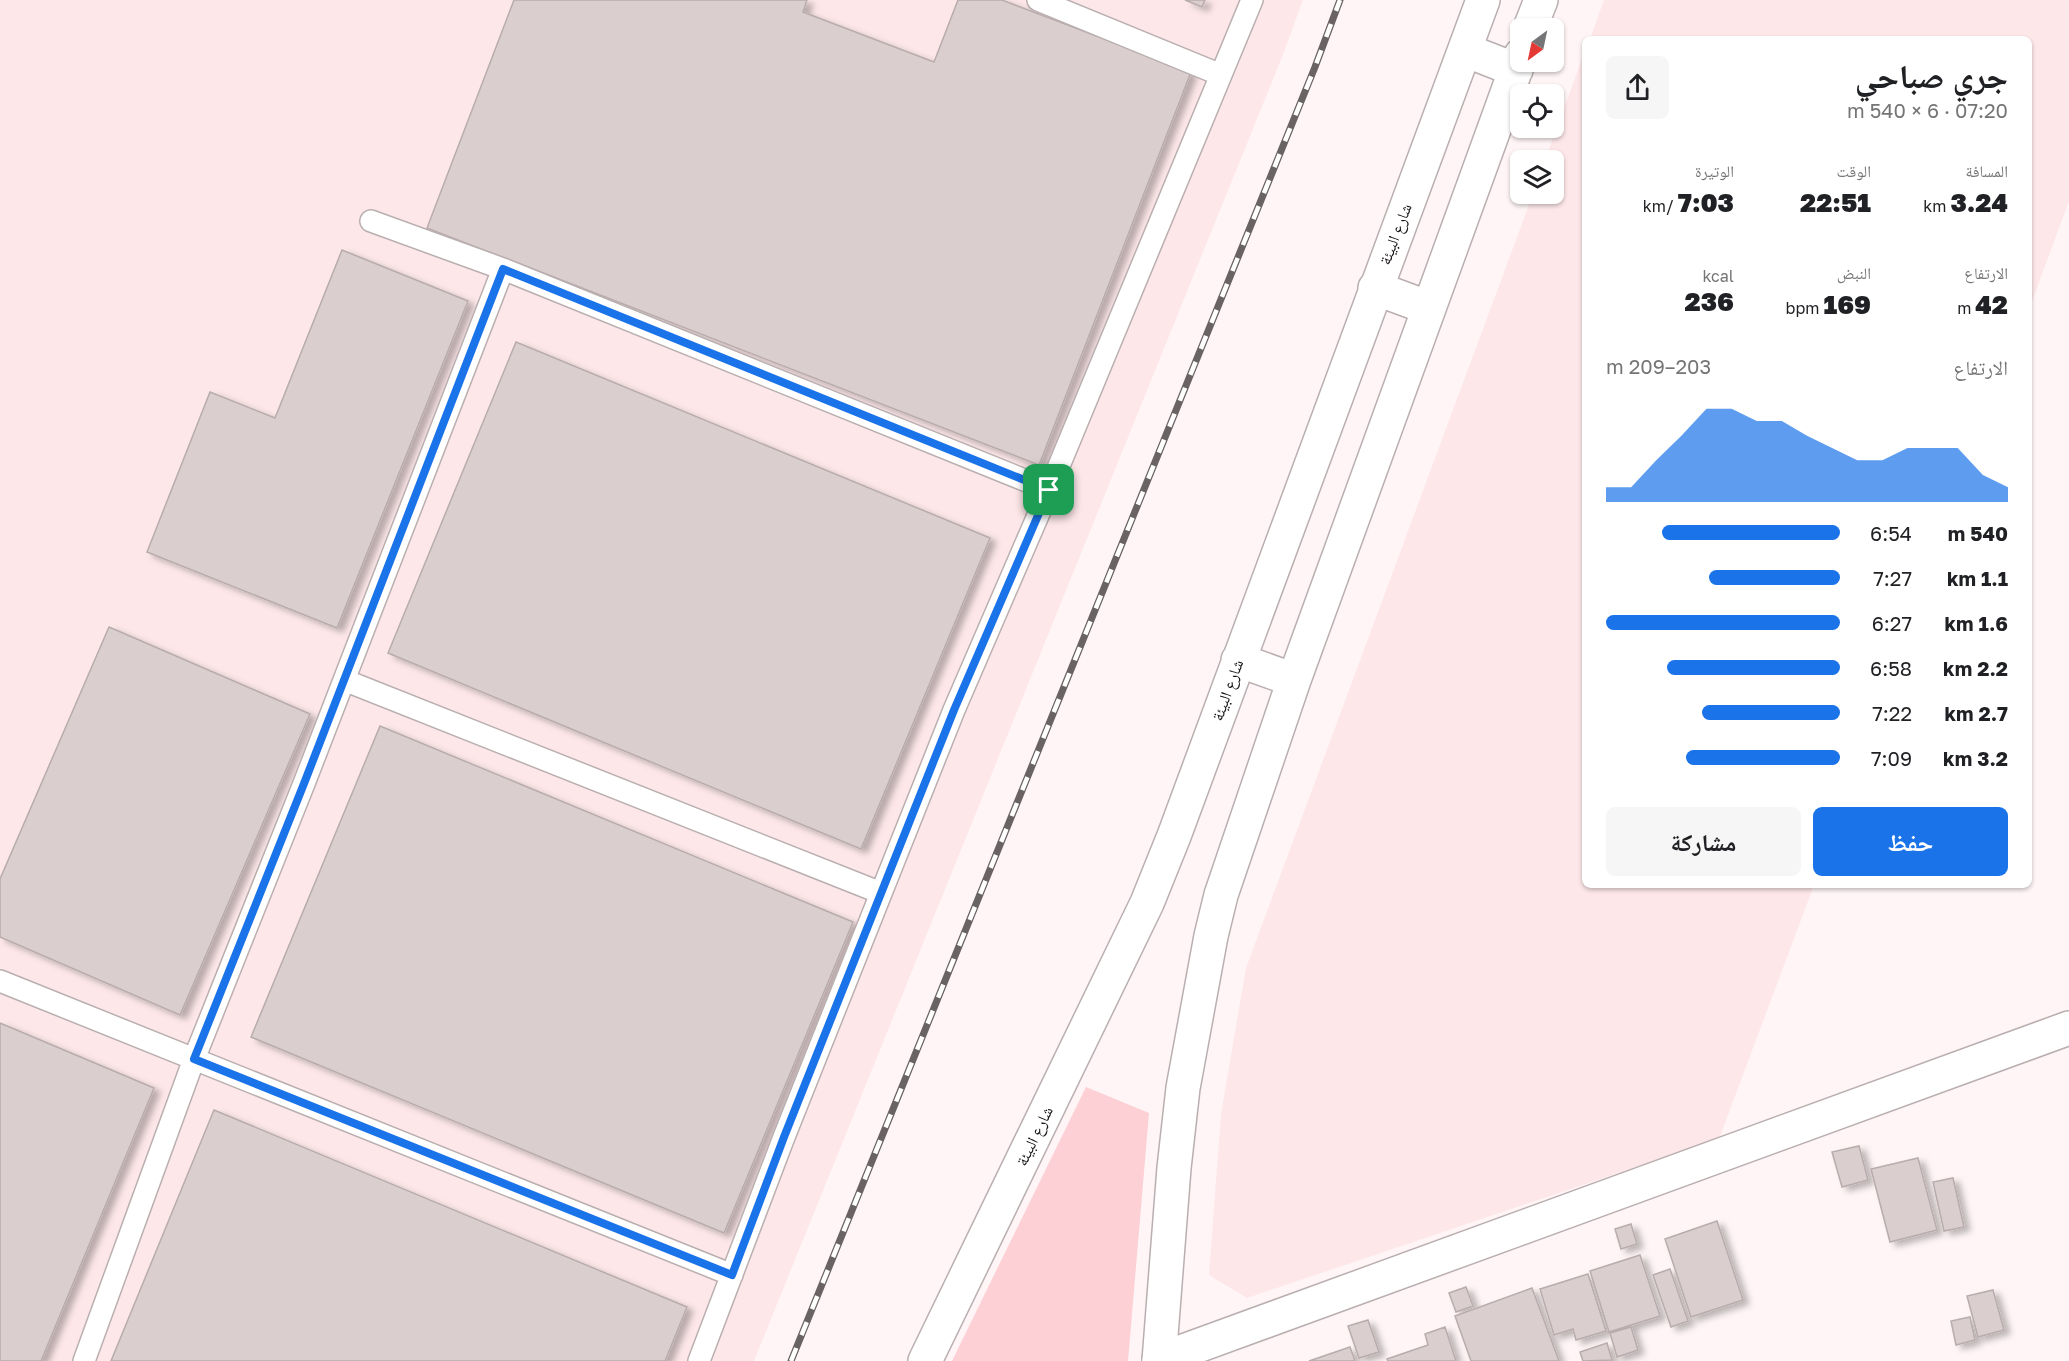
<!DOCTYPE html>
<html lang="ar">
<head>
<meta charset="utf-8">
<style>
	:root { --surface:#fff; --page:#f6f6f6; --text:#202124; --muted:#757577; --accent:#1a73e8 }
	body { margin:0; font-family:"Golos Text","Noto Naskh Arabic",sans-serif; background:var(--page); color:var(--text); direction:rtl; height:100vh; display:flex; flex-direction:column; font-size:22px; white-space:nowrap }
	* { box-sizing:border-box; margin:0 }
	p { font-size:20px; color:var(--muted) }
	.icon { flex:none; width:33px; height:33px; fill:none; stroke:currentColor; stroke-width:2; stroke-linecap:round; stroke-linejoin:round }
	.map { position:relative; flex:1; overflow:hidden; direction:ltr }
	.panel { position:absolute; left:1582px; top:36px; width:450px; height:852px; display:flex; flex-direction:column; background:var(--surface); border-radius:9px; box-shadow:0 2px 4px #0004; direction:rtl }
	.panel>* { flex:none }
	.needle { width:39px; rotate:213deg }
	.tools { position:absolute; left:1510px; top:18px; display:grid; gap:12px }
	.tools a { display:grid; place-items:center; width:54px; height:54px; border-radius:9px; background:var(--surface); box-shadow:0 2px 4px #0004; font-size:30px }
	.pin { position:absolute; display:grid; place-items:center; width:51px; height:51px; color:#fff; margin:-26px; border-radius:12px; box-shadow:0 3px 9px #0006 }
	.round { display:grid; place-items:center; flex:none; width:63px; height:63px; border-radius:9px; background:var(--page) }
	.summary { display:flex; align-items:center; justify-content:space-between; height:102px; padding:0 24px }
	h1 { font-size:33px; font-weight:800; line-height:45px }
	.metrics { display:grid; grid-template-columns:repeat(3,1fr); gap:9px; height:102px; padding:6px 24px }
	.metrics div { display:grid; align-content:center }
	.metrics b { font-size:26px; font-weight:800 }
	.metrics small { font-size:16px; font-weight:400 }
	.metrics p { font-size:16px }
	.chart { height:168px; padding:12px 24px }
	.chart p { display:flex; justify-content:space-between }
	.chart svg { width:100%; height:108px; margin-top:6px; fill:var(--accent); opacity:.7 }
	.primary-button { display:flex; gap:12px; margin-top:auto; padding:12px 24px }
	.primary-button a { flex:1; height:69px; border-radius:9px; background:var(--accent); color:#fff; font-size:24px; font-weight:800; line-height:69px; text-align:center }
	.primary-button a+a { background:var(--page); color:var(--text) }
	ul { padding:0 24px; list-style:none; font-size:20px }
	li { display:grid; grid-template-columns:96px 72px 1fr; align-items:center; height:45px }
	li i { height:15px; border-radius:8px; background:var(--accent) }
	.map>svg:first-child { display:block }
	.built { fill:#fde7e9 }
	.green { fill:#fcd0d4 }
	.building { fill:#dacecf; stroke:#b8acad; stroke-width:1.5; filter:url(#shadow) }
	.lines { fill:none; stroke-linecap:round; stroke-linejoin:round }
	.lane-casing { stroke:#baafb0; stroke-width:24 }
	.street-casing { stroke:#baafb0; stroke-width:36 }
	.secondary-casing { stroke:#baafb0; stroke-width:36 }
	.lane { stroke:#fff; stroke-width:21 }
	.street { stroke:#fff; stroke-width:33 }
	.secondary { stroke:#fff; stroke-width:33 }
	.rail-casing { stroke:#696363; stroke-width:7 }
	.rail { stroke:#fff; stroke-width:4.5; stroke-dasharray:14; stroke-linecap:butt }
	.route-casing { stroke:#fff; stroke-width:12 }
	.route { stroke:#1a73e8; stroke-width:8 }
	.labels { text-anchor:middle; stroke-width:6; stroke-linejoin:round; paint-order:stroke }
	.street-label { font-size:16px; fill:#1a1616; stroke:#fff }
</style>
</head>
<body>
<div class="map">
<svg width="2069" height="1361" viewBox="0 0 2069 1361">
	<defs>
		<filter id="shadow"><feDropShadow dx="6" dy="4" stdDeviation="3" flood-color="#0004"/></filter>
	</defs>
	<rect width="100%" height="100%" fill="#fff5f6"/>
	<path class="built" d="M0 0H1303L1282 57 754 1361H0Z
		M1604 0H2069V201L2030 307V39H1590Z
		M1585 51 1586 885H1814L1719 1139 1247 1298 1209 1275 1221 1114 1246 968 1533 194H1554V160H1545Z"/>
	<path class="green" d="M1086 1087 1149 1113 1128 1361H952Z"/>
	<path class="building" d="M514 0H807L803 12 934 62 958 0H1002L1191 72 1039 465 427 228Z
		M1185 0H1205L1202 7Z
		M342 250 468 301 337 628 147 552 210 392 275 418Z
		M516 342 990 538 861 849 388 653Z
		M109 627 310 714 180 1015 0 937V879Z
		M380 726 853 922 724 1233 251 1037Z
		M0 1023 154 1088 41 1361H0Z
		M214 1110 687 1307 665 1361H111Z
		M1859 1146 1868 1180 1842 1187 1832 1152Z
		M1918 1158 1937 1230 1890 1242 1871 1169Z
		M1953 1178 1964 1227 1944 1231 1933 1182Z
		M1717 1221 1743 1300 1691 1317 1665 1239Z
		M1631 1224 1637 1244 1621 1249 1615 1229Z
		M1640 1255 1660 1316 1609 1332 1590 1271Z
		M1670 1269 1688 1321 1671 1327 1653 1275Z
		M1588 1274 1606 1331 1576 1340 1573 1329 1554 1335 1540 1289Z
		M1466 1287 1473 1306 1456 1312 1449 1293Z
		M1532 1288 1559 1361H1471L1455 1316Z
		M1993 1290 2004 1330 1978 1337 1967 1296Z
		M1970 1317 1975 1340 1956 1345 1951 1321Z
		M1368 1320 1379 1352 1359 1358 1348 1326Z
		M1445 1327 1456 1361H1388L1387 1359 1428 1345 1425 1334Z
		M1631 1327 1638 1350 1617 1357 1610 1333Z
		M1607 1343 1612 1360 1583 1361 1580 1352Z
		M1350 1347 1355 1361H1309Z"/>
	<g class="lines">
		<g class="lane-casing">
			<path id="lane" d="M1038 0 1221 75
				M371 221 503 269 1049 490
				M344 680 881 893
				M0 981 732 1275
				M84 1361 194 1059 305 781 503 269
				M699 1361 784 1137 954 710 1049 490 1252 0"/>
		</g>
		<g class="street-casing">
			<path id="street" d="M1159 1360 2069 1028"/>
		</g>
		<g class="secondary-casing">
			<path id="secondary" d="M1530 28 1541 0
				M1465 50 1516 70
				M1375 288 1429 308
				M1238 660 1294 680
				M925 1361 1147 903 1174 836 1483 0
				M1159 1361 1174 1168 1183 1088 1211 936 1221 895 1294 680 1521 55"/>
		</g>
		<use href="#lane" class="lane"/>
		<use href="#street" class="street"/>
		<use href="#secondary" class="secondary"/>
		<g class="rail-casing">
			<path id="rail" d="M791 1361 1315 67 1340 0"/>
		</g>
		<use href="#rail" class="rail"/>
	</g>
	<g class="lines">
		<g class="route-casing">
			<path id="route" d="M503 269 1049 490 954 710 784 1137 732 1275 194 1059 305 781Z"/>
		</g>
		<use href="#route" class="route"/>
	</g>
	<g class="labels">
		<g class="street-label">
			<text transform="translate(1395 234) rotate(-69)" y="6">شارع البيئة</text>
			<text transform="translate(1227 690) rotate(-70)" y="6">شارع البيئة</text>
			<text transform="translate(1034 1136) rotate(-64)" y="6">شارع البيئة</text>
		</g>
	</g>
</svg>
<div class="tools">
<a><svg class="needle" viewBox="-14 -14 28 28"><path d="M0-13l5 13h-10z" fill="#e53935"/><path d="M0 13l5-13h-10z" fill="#757577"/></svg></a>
<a><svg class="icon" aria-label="locate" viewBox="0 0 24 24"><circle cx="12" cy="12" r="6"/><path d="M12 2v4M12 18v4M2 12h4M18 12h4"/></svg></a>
<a><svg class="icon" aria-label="layers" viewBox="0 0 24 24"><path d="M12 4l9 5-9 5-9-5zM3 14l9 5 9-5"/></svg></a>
</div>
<div class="pin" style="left:1049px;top:490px;background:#1e9e55"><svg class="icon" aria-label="arrive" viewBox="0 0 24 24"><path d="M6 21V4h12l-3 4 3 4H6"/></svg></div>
<section class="panel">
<div class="summary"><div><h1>جري صباحي</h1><p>07:20 · 6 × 540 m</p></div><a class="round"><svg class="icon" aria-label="share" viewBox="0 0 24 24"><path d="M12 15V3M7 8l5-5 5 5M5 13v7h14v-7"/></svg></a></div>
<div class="metrics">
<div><p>المسافة</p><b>3.24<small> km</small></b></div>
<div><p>الوقت</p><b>22:51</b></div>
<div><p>الوتيرة</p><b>7:03<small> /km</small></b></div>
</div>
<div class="metrics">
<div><p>الارتفاع</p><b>42<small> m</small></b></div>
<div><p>النبض</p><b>169<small> bpm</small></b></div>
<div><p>kcal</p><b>236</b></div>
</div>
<div class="chart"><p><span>الارتفاع</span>203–209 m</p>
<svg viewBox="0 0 160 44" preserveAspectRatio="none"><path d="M0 44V38L10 38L20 27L30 17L40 6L50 6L60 11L70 11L80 17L90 22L100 27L110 27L120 22L130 22L140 22L150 33L160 38V44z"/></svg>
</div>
<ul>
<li><b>540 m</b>6:54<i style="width:76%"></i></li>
<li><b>1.1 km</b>7:27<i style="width:56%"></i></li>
<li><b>1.6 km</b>6:27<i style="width:100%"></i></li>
<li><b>2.2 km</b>6:58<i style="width:74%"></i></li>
<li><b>2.7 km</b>7:22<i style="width:59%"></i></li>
<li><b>3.2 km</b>7:09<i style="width:66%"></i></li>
</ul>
<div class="primary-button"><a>حفظ</a><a>مشاركة</a></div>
</section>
</div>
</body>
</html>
